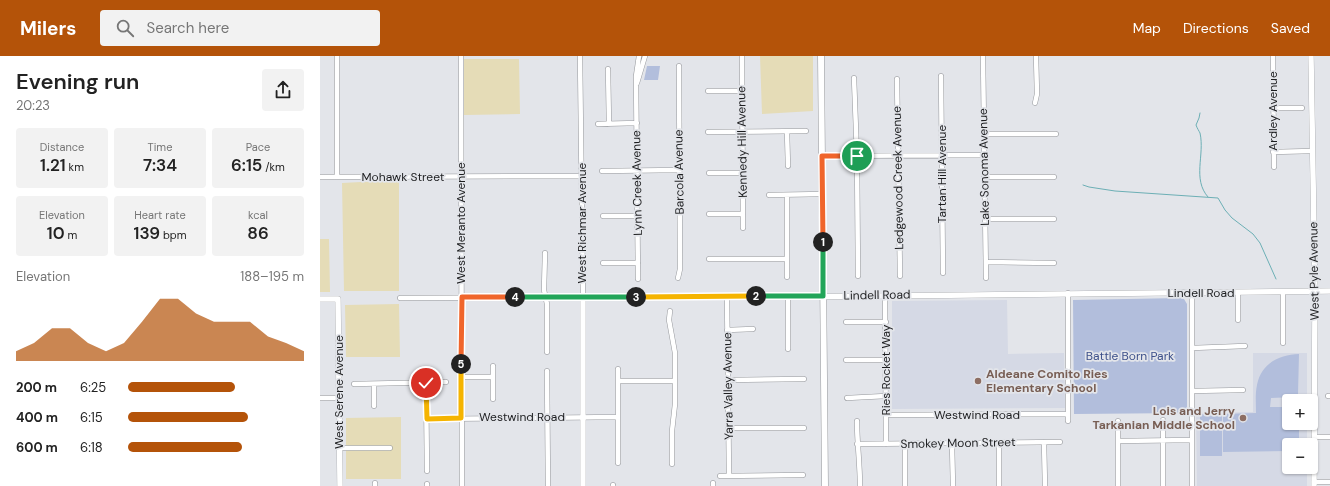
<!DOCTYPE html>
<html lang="en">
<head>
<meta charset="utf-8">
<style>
	:root { --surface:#fff; --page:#f2f2f2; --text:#222; --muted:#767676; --accent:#b45309 }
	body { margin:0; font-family:"DM Sans",sans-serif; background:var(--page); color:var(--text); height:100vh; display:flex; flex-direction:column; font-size:15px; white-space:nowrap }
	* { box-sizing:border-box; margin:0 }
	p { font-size:13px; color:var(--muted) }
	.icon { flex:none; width:22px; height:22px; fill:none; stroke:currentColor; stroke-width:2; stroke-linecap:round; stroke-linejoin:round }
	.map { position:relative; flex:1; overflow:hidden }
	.panel { display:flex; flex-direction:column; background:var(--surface); width:320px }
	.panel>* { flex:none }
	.fabs { position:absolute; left:962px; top:338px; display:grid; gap:8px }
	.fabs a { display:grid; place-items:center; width:36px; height:36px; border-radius:4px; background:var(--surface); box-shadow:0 1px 3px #0004; font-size:20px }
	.pin { position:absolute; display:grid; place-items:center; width:34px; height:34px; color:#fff; margin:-17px; border:2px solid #fff; border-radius:50%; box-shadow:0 1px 4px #0007 }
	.km { position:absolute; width:20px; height:20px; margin:-10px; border-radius:50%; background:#222; color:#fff; font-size:11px; line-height:20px; text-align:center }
	.round { display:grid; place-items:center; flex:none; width:42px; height:42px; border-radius:4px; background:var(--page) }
	.head { display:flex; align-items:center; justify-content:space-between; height:68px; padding:0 16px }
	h1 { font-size:22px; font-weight:600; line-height:30px }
	.metrics { display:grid; grid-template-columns:repeat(3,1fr); gap:6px; height:68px; padding:4px 16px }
	.metrics div { display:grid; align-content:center; border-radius:4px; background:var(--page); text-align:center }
	.metrics b { font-size:17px; font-weight:600 }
	.metrics small { font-size:11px; font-weight:400 }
	.metrics p { font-size:11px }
	.chart { height:112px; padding:8px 16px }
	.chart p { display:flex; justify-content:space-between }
	.chart svg { width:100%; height:72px; margin-top:4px; fill:var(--accent); opacity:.7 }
	ul { padding:0 16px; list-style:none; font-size:13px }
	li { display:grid; grid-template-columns:64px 48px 1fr; align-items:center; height:30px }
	li i { height:10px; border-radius:5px; background:var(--accent) }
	header { display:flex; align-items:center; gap:24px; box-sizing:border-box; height:56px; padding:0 20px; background:var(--accent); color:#fff }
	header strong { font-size:19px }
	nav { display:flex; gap:22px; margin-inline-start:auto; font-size:14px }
	.search { width:280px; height:36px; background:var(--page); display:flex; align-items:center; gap:10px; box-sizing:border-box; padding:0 14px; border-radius:4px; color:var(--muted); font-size:15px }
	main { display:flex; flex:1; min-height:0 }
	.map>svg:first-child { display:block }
	.built { fill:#d5d9e5 }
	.green { fill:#b2bedc }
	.sand { fill:#e5dcb7 }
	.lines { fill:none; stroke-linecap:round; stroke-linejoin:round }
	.stream { stroke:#6cafb5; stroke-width:1 }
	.minor-casing { stroke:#95979b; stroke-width:5.5 }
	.tertiary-casing { stroke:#95979b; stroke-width:6 }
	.secondary-casing { stroke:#95979b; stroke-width:7 }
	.minor { stroke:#fff; stroke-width:4.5 }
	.tertiary { stroke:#fff; stroke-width:5.5 }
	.secondary { stroke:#fff; stroke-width:6 }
	.split-1-casing { stroke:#fff; stroke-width:8 }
	.split-2-casing { stroke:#fff; stroke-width:8 }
	.split-3-casing { stroke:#fff; stroke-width:8 }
	.split-4-casing { stroke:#fff; stroke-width:8 }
	.split-5-casing { stroke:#fff; stroke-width:8 }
	.split-6-casing { stroke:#fff; stroke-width:8 }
	.split-1 { stroke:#f0652b; stroke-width:5 }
	.split-2 { stroke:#22a559; stroke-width:5 }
	.split-3 { stroke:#f5b400; stroke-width:5 }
	.split-4 { stroke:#22a559; stroke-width:5 }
	.split-5 { stroke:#f0652b; stroke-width:5 }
	.split-6 { stroke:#f5b400; stroke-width:5 }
	.education-dot { fill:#8d6e63; stroke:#e3e5ea; stroke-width:1.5 }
	.labels { text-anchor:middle; stroke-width:3.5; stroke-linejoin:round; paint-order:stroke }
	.street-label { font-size:12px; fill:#1d1e20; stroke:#e3e5ea }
	.park-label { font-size:12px; fill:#3d508a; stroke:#e3e5ea }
	.education-label { font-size:12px; font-weight:bold; fill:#785e54; stroke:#e3e5ea; text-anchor:start }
</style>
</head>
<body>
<header>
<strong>Milers</strong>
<div class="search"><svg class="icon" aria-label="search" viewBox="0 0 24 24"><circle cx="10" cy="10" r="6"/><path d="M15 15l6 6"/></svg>Search here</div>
<nav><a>Map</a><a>Directions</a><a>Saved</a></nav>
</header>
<main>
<section class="panel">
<div class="head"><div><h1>Evening run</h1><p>20:23</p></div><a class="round"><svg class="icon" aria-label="share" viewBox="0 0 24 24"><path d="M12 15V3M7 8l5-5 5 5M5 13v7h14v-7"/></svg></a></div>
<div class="metrics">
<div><p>Distance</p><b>1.21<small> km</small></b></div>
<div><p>Time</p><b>7:34</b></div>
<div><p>Pace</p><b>6:15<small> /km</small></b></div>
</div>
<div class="metrics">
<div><p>Elevation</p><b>10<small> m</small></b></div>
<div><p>Heart rate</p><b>139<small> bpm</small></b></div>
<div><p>kcal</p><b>86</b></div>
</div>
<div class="chart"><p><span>Elevation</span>188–195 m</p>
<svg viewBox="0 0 160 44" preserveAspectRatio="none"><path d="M0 44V38L10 33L20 24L30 24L40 33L50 38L60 33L70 20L80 6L90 6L100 15L110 20L120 20L130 20L140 29L150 33L160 38V44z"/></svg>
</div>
<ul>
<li><b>200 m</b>6:25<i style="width:61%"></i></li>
<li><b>400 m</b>6:15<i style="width:68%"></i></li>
<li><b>600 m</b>6:18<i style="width:65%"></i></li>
</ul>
</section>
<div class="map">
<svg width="1010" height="430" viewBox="0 0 1010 430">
	<rect width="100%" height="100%" fill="#e3e5ea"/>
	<path class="built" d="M687 244 688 298 744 297 745 352 572 353V245Z
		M933 297H987V345H969V367H987V389H969V411H987V430H877L876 357 933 356Z"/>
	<path class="green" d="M327 10H340L338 24H324Z
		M860 242 864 243 867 248V357L754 358 753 244Z
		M979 298 978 338 975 341 951 342 950 351H969V367H979V389H969V395L903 396V358L936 357C936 348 935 338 937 329 941 307 959 299 979 298Z
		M880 358H902V400H880Z"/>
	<path class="sand" d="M440 0H493V55L442 58Z
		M144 3H199L200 58 144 59Z
		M79 124V235H24L22 127Z
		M0 183H9L10 236H0Z
		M79 248 80 301H26L25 249Z
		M81 361V423H26V362Z"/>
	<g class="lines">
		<path class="stream" d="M880 57 879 62 876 69C877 72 879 75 880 77 885 99 872 123 888 141
			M763 129 769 131 795 135 898 142 905 154 912 162 933 178 940 187 956 223"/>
		<g class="minor-casing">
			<path id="minor" d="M17 0V121
				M141 0 142 430
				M422 0 423 172
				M663 0 666 222
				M953 0 954 111
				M288 13 289 68
				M621 20 623 217
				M534 22 537 100 538 220
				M577 23 580 220
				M317 27 325 0
				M388 35H422
				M715 47 717 38 716 0
				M954 52H982
				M278 68 317 67
				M388 76 486 75
				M467 76 468 110
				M664 78H736
				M953 96 992 95
				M502 100 664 99
				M282 115 359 114
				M389 117H423
				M0 121 262 120
				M664 121H734
				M449 139 503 138
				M467 139V221
				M389 158H423
				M283 160H318
				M665 163H734
				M225 197 224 234 227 248V296
				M389 203H467
				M666 206 734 207
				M283 207H318
				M358 222 360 213 359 10
				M318 223 316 20 319 0
				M963 236V287
				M748 237V365
				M918 237V264
				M565 239 566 388
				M407 240 409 420
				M80 242 263 241 260 0
				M350 255 349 264 355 297V348L352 375V408
				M526 266H566
				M407 274 433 273
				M872 292 925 290
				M468 293V241
				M526 304H566
				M173 310V343
				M298 313V407
				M227 315 228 430
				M141 321H173
				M408 324 484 323
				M298 325H355
				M106 327 107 415
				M34 328 126 326
				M54 328V350
				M872 335 923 334
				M1008 340H1010
				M0 342H19
				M527 342 566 340
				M566 359 748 358
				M107 363 298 361
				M843 364V430
				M537 365C537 387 540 408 540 430
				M798 365V430
				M408 372H484
				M994 381H1010
				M798 385 872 384
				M724 386 725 430
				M679 387V430
				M537 388 740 386
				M632 388 633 430
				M19 392H70
				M400 420 483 419
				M994 426H1010
				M55 427V430
				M107 428V430
				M293 430V429
				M393 430V427
				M585 430V388
				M872 430V237"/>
		</g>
		<g class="tertiary-casing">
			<path id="tertiary" d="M991 0 995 235 994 430
				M0 243H18L20 430
				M263 430V241H468L1010 235"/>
		</g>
		<g class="secondary-casing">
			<path id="secondary" d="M501 0 505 430"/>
		</g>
		<use href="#minor" class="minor"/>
		<use href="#tertiary" class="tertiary"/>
		<use href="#secondary" class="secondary"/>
	</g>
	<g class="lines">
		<g class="split-1-casing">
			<path id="split-1" d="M503 186 502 100H537"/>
		</g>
		<g class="split-2-casing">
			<path id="split-2" d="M436 240H503V186"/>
		</g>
		<g class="split-3-casing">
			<path id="split-3" d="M316 241 436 240"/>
		</g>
		<g class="split-4-casing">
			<path id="split-4" d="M195 241H316"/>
		</g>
		<g class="split-5-casing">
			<path id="split-5" d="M141 308 142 241H195"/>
		</g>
		<g class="split-6-casing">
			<path id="split-6" d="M106 327 107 363 141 362V308"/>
		</g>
		<use href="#split-1" class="split-1"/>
		<use href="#split-2" class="split-2"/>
		<use href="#split-3" class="split-3"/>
		<use href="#split-4" class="split-4"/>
		<use href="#split-5" class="split-5"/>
		<use href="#split-6" class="split-6"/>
	</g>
	<g class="education-dot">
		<circle cx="658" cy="325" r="4"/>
		<circle cx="923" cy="362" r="4"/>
	</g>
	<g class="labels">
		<g class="street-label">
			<text transform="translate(953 55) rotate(-90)" y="4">Ardley Avenue</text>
			<text transform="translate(422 86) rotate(-91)" y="4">Kennedy Hill Avenue</text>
			<text transform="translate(664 111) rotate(-91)" y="4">Lake Sonoma Avenue</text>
			<text transform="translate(359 116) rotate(-91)" y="4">Barcola Avenue</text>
			<text transform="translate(622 118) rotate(-90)" y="4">Tartan Hill Avenue</text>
			<text x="83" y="125">Mohawk Street</text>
			<text transform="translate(578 122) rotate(-91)" y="4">Ledgewood Creek Avenue</text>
			<text transform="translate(317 127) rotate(-91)" y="4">Lynn Creek Avenue</text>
			<text transform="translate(141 167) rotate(-90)" y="4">West Meranto Avenue</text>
			<text transform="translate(262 167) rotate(-90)" y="4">West Richmar Avenue</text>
			<text transform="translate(994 215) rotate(-91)" y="4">West Pyle Avenue</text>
			<text x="881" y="241">Lindell Road</text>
			<text transform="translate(557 239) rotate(-1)" y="4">Lindell Road</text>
			<text transform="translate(566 314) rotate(-90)" y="4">Ries Rocket Way</text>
			<text transform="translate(408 330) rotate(-91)" y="4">Yarra Valley Avenue</text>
			<text transform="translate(19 336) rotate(-90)" y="4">West Serene Avenue</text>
			<text x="657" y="363">Westwind Road</text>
			<text x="202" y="365">Westwind Road</text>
			<text transform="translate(638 387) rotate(-1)" y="4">Smokey Moon Street</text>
		</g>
		<g class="park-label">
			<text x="810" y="304">Battle Born Park</text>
		</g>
		<g class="education-label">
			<text x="666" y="322">Aldeane Comito Ries<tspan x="666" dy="14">Elementary School</tspan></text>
			<text x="915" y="359" text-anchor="end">Lois and Jerry<tspan x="915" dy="14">Tarkanian Middle School</tspan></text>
		</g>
	</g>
</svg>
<div class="fabs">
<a>+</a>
<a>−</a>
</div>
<div class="pin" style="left:537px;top:100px;background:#1e9e55"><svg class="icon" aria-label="arrive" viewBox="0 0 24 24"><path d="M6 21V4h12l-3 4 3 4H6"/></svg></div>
<div class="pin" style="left:106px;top:327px;background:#d93025"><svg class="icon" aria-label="check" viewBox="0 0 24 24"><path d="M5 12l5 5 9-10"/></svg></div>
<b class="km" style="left:503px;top:186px">1</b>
<b class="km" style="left:436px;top:240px">2</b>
<b class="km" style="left:316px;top:241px">3</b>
<b class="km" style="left:195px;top:241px">4</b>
<b class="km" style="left:141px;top:308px">5</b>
</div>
</main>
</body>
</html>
